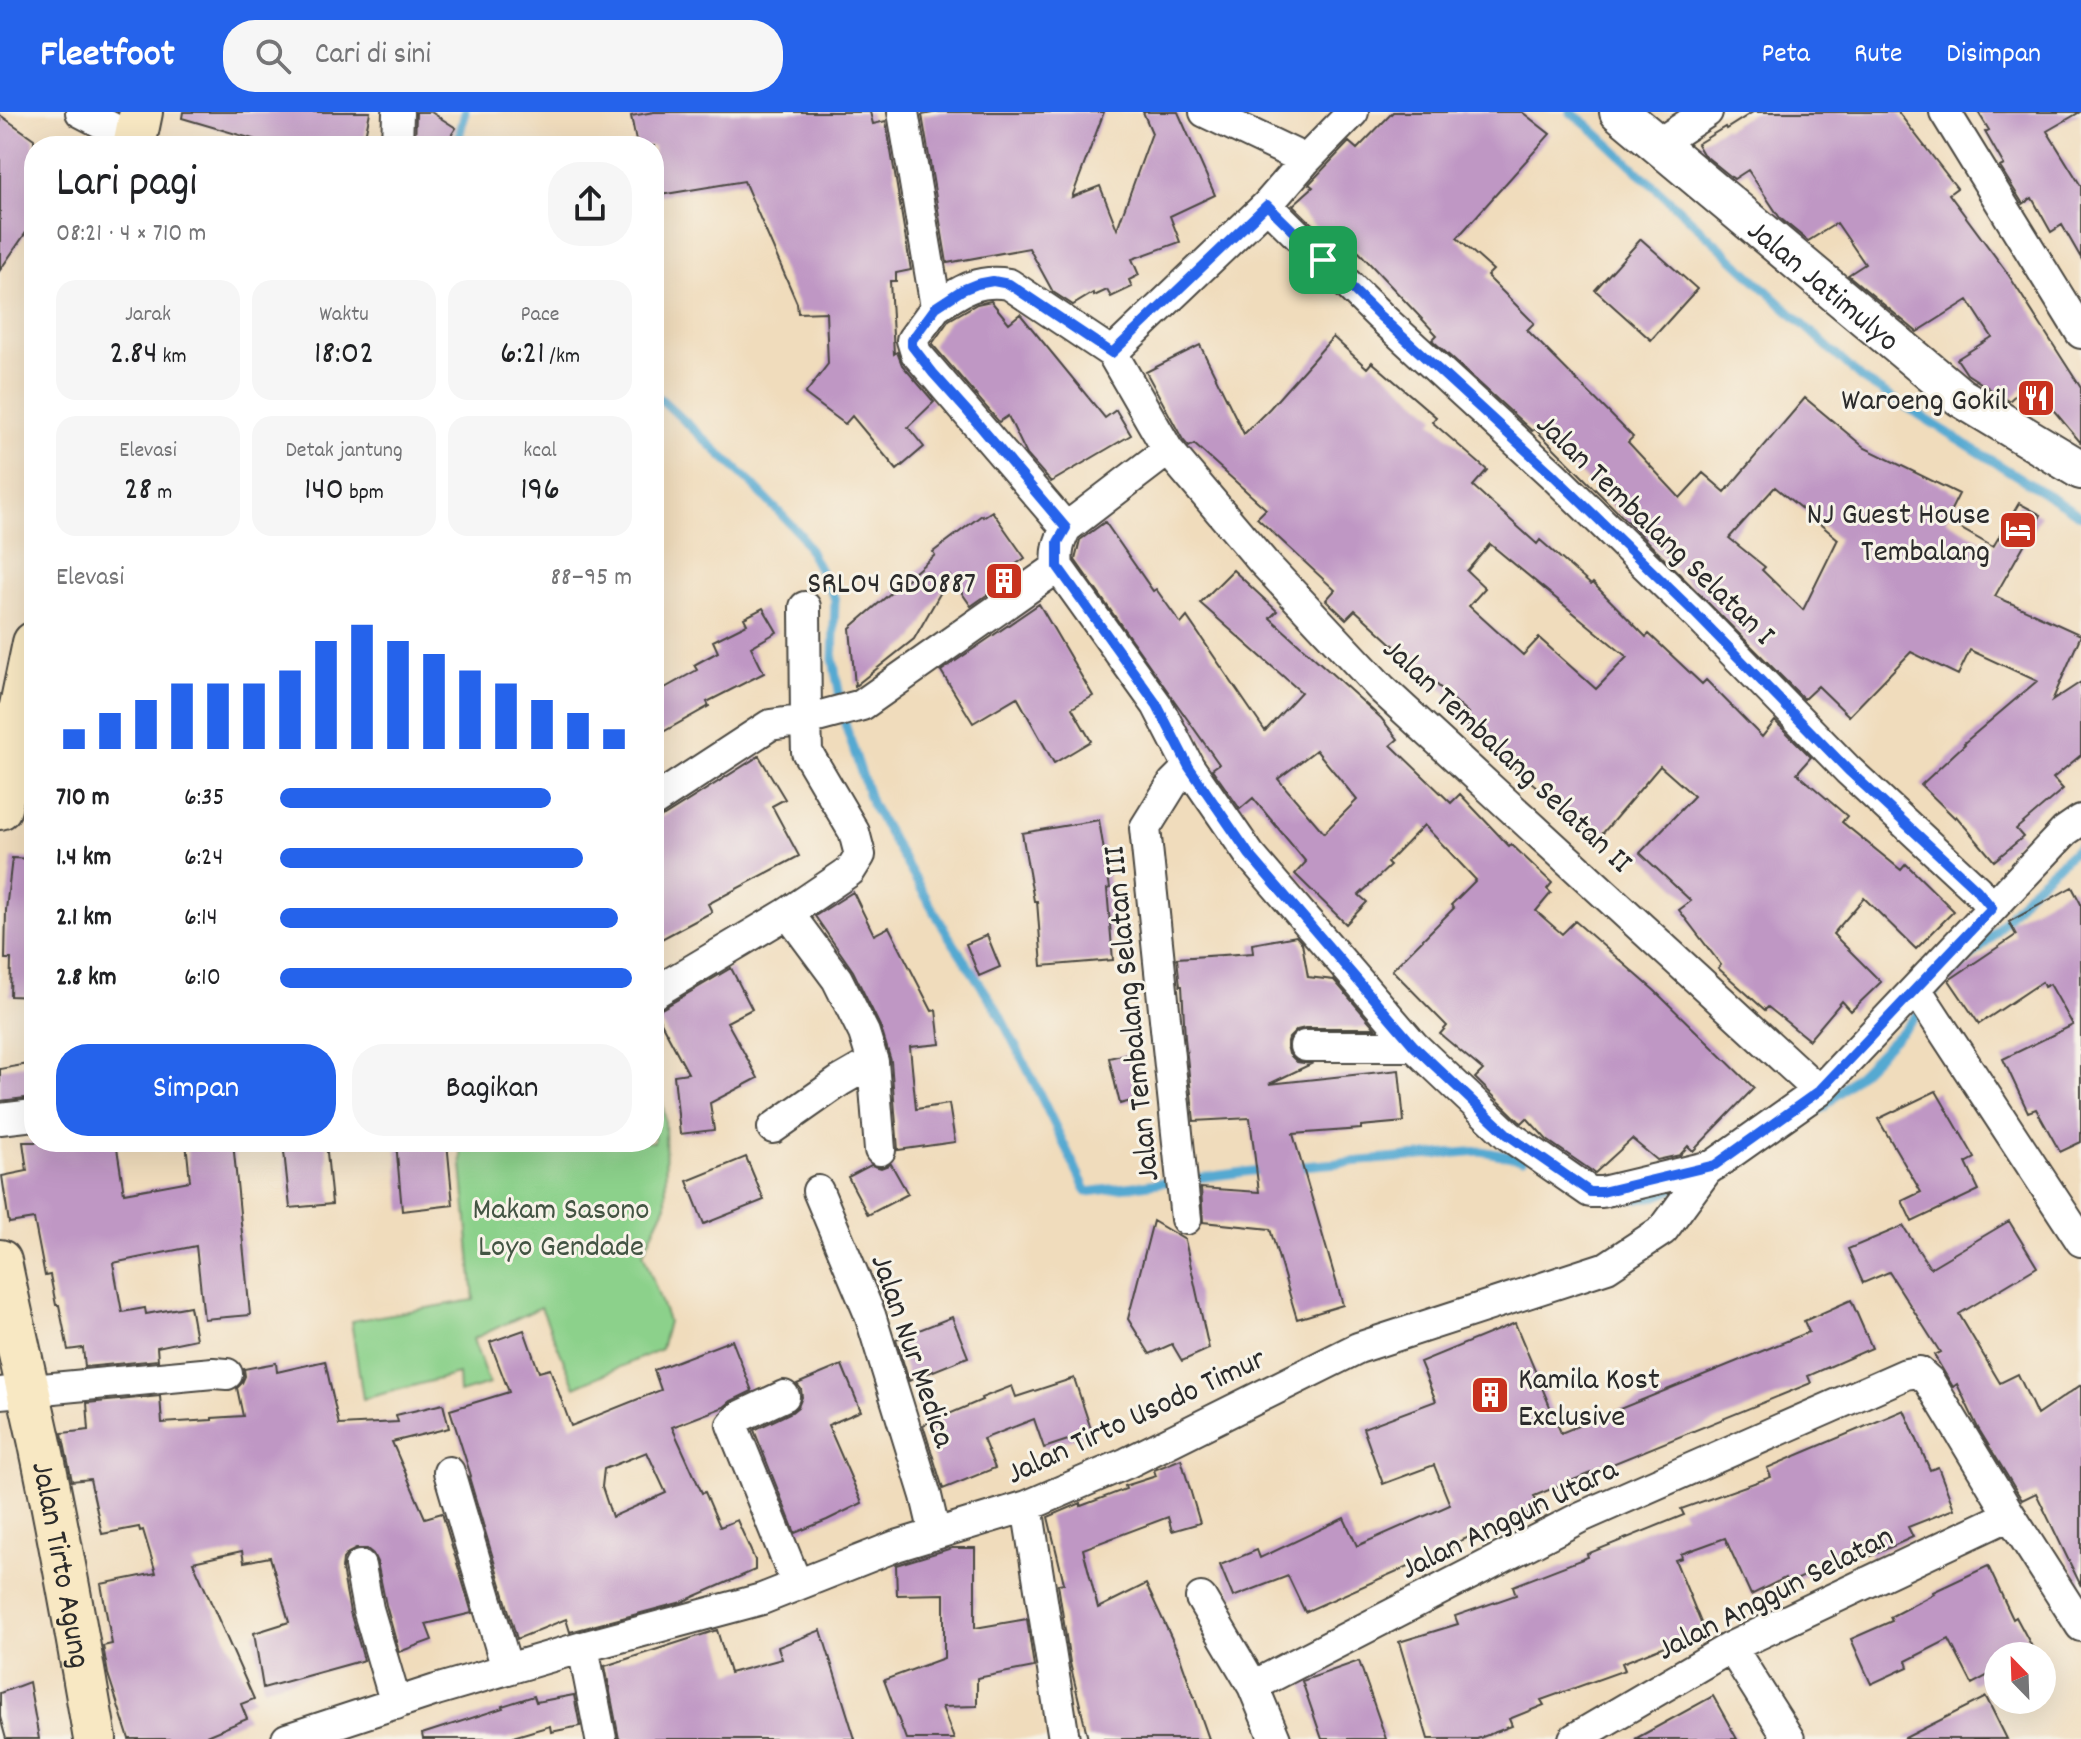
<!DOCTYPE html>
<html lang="id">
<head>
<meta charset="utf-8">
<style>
	:root { --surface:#fff; --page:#f6f6f6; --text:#202124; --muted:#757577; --accent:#2563eb }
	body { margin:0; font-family:Dekko,sans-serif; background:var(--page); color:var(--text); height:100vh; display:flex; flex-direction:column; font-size:30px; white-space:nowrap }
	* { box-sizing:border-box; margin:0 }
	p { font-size:26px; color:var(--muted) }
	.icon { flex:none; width:44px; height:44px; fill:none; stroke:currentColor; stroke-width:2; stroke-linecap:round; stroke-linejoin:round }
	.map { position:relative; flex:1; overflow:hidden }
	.details { position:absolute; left:24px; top:24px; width:640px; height:1016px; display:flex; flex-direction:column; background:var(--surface); border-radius:32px; box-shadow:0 8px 32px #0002 }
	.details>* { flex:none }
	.needle { width:52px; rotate:337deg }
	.controls { position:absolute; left:1984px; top:1530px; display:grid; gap:16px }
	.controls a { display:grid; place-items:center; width:72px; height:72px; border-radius:50%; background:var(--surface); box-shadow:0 8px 32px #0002; font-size:40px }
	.pin { position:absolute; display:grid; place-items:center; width:68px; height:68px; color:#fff; margin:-34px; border-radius:16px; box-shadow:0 4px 12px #0006 }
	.round { display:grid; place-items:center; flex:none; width:84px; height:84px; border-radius:32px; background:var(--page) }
	.head { display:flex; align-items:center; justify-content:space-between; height:136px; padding:0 32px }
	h1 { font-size:44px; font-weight:600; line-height:60px }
	.stats { display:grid; grid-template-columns:repeat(3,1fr); gap:12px; height:136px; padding:8px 32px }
	.stats div { display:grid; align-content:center; border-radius:20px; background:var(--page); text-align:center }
	.stats b { font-size:34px; font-weight:600 }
	.stats small { font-size:22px; font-weight:400 }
	.stats p { font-size:22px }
	.chart { height:224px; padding:16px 32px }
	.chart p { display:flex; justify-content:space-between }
	.chart svg { width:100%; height:144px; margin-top:8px; stroke:var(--accent); stroke-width:6 }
	.cta { display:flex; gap:16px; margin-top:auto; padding:16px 32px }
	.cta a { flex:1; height:92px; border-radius:32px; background:var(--accent); color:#fff; font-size:32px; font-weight:600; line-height:92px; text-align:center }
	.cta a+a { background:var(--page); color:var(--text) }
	ul { padding:0 32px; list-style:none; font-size:26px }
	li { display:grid; grid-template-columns:128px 96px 1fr; align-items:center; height:60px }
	li i { height:20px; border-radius:10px; background:var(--accent) }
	header { display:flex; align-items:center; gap:48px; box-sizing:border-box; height:112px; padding:0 40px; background:var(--accent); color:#fff }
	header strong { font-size:38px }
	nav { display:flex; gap:44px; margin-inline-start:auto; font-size:28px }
	.search { width:560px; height:72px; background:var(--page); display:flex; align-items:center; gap:20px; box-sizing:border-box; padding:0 28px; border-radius:32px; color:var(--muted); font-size:30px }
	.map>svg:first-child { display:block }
	.green { fill:#8cd18b; stroke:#5c7e5b; stroke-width:2 }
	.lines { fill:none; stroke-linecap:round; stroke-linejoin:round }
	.stream { stroke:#55a9d1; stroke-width:9 }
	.building { fill:#bf97c4; fill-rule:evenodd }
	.minor-casing { stroke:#494641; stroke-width:34 }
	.tertiary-casing { stroke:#494641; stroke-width:42 }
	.secondary-casing { stroke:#494641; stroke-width:46 }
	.minor { stroke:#fff; stroke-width:30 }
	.tertiary { stroke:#fff; stroke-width:38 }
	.secondary { stroke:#f8e8c3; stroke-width:42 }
	.route-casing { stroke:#fff; stroke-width:16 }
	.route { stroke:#2563eb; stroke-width:10 }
	.labels { text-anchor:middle; stroke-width:6; stroke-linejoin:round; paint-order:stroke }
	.street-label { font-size:32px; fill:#2b2b2b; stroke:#f7f3e8 }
	.poi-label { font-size:32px; fill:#2b2b2b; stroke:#f7f3e8; text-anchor:end }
	.park-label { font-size:32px; fill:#435443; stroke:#f7f3e8 }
</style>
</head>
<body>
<header>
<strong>Fleetfoot</strong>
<div class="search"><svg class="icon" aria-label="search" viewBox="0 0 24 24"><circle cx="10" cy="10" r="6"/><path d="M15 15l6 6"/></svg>Cari di sini</div>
<nav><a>Peta</a><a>Rute</a><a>Disimpan</a></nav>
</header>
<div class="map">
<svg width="2081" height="1627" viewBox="0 0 2081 1627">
	<rect width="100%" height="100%" fill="#f7f3e8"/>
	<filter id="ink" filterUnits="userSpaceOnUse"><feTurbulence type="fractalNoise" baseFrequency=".0125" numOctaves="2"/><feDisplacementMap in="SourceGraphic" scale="16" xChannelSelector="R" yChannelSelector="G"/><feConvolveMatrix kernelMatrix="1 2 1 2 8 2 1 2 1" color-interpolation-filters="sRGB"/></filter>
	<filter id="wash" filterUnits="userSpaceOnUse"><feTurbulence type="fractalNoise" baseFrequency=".006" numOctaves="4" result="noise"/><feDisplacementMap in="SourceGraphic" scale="32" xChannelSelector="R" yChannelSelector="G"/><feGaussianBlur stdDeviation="1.8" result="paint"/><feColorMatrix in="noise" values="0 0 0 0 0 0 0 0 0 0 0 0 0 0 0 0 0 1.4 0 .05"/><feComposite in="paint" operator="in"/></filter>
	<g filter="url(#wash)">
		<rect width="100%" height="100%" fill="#f0dcbc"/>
		<path class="green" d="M654 945 665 1005 666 1093 643 1141 668 1209 661 1237 575 1275 541 1195 473 1227 489 1272 459 1281 458 1262 363 1287 351 1209 474 1188 460 1030H654Z"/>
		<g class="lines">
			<path class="stream" d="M1570 0 1588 13 1862 267 2081 404
				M457 34 465 0
				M654 283 663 289 748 368 801 423 835 487 833 547 845 612 872 693 948 823 996 896 1031 964 1087 1080 1268 1057
				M1795 1014 1824 995 1862 959 1911 910 1942 871 1986 831 2033 775 2081 733
				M1291 1055 1481 1039 1523 1047
				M1629 1087 1651 1086 1676 1076"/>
		</g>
		<g id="blocks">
			<path class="building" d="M183 0H370L363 34H277L182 6Z
				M416 0H431L456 16 444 34H415Z
				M654 0H870L873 12 886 9 911 158 896 161V169H890L894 242 897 240 902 253 934 290 908 315 924 335 897 358 852 304 845 312 805 282 828 252 826 200 798 201 797 191 744 69 654 84V34H637L631 4Z
				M938 0H1104L1072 85 1100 74 1117 117 1152 21 1143 0H1178L1215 83 1170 104 1180 130 1132 147 1139 163 1129 168 1132 175 1111 185 1107 178 1094 184 1093 181 1073 193 1053 180 1029 136 947 151 922 3Z
				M1393 0H1522L1550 22 1457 126 1493 158 1487 164 1534 211 1527 218 1633 325 1628 330 1680 386 1703 361 1725 380 1805 286 1865 336 1959 382 1946 408 1993 435 2019 391 2041 403 1995 484 2081 523 2052 589 2081 570V643L2053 666 2063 677 2016 717 2023 725 1994 749 1956 704 1955 706 1921 673 1965 632 1964 631 2037 569 1970 538 1958 563 1911 540 1849 604 1818 574 1804 587 1535 317 1532 319 1432 228 1437 223 1356 137 1347 146 1293 93 1313 75 1309 72 1349 30 1357 37ZM1775 375 1838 427 1803 498 1762 458 1765 455 1729 426Z
				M1753 0H1898L1957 76 1949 82 2006 159 2081 276V331L2045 288 2044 289 2031 269 2009 289 1967 262 1957 247 1992 225 1968 188 1917 220 1848 163 1865 152 1837 111 1808 129 1780 106 1748 58 1734 67 1703 42 1697 32 1725 15 1726 17Z
				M1978 0H2080L2047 19 2081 74V146L2062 113 2051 120 2032 86 2023 92 2000 55 2004 53 1985 20 1989 18Z
				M0 3 34 27V109L0 158Z
				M1641 127 1697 177 1651 228 1595 178Z
				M991 189 1009 211 1020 202 1105 306 1116 298 1131 323 1051 370 1027 343 1008 304 999 310 932 232 949 208 977 192Z
				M1333 225 1367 256 1372 250 1436 305 1432 310 1487 358 1473 374 1537 432 1540 428 1591 473 1593 471 1646 525 1649 522 1702 572 1706 568 1762 625 1775 609 1811 645 1797 661 1847 704 1842 710 1901 758 1906 752 1954 799 1916 837 1864 786 1833 822 1881 870 1851 899 1842 889 1809 928 1768 895 1765 898 1718 856 1721 853 1679 798 1691 789 1640 741 1694 684 1660 654 1597 728 1575 709 1576 708 1512 654 1510 657 1461 607 1468 601 1355 498 1346 507 1326 488 1335 478 1257 406 1266 397 1194 332 1189 335 1183 328 1146 260 1200 233 1244 322 1270 296ZM1490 432 1627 545 1596 577 1539 526 1523 543 1469 494 1485 476 1467 459Z
				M992 399 1025 446 1006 459 1011 466 971 494 950 464 914 527 855 574 850 516 935 443 933 440 982 403 983 405Z
				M1105 410 1153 479 1156 477 1181 512 1187 505 1265 619 1301 580 1200 491 1233 458 1277 499 1270 506 1381 606 1398 627 1391 633 1451 691 1460 682 1509 734 1511 732 1552 771 1547 777 1551 781 1536 799 1562 822 1575 809 1655 879 1754 976 1693 1039 1688 1034 1680 1043 1657 1048 1632 1027 1595 1061 1547 1028 1527 1006 1522 1011 1519 1009 1475 966 1483 958 1440 922 1447 914 1392 858 1454 796 1451 793 1476 768 1424 713 1387 751 1390 754 1359 783 1367 790 1346 812 1295 762 1306 750 1253 686 1240 697 1212 657 1219 652 1075 448 1080 428ZM1316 638 1357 688 1324 721 1278 667Z
				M1039 492 1093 584 1072 596 1091 629 1054 651 1017 585 973 611 941 559Z
				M763 496 777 520 751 535 764 561 707 590 709 594 654 625V582L697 558 694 553 718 540 713 529 747 512 744 506Z
				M759 644 785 687 772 694 799 744 708 792 712 800 654 831V707L664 704Z
				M1099 708 1110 776 1107 777 1113 848 1042 854 1037 789H1034L1022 721Z
				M12 746 34 747V885L10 884 11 847H5L6 798Z
				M2072 775 2081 792V1030L2060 1040 2036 997 2028 1000 2003 947 2073 913 2050 872 2044 875 2042 870 1979 912 1949 868 2016 823 2009 810Z
				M853 780 874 823 889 815 932 899 936 898 940 932 910 935 916 997 949 992 955 1030 898 1038 891 949 881 916 853 859 815 804Z
				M987 823 1000 855 979 864 966 832Z
				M1296 824 1302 831 1308 865 1334 868 1375 916H1305L1297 918 1289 926 1287 933 1289 942 1297 950 1311 952 1269 972 1399 958 1404 1010 1361 1014V1017L1293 1022 1343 1193 1297 1207 1270 1117 1203 1110 1201 1076 1259 1080 1250 1006 1194 1009 1185 926 1182 874H1180L1177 846 1253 841 1252 832Z
				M731 856 752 897 727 910 758 966 710 991 714 1018 680 1022 674 963 688 961 655 899 663 896Z
				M1134 940 1146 985 1120 992 1109 946Z
				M34 951V985L0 989V957Z
				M1936 979 1975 1046 1966 1051 1979 1078 1912 1110 1902 1089 1921 1080 1878 1007Z
				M23 1030H116L124 1081 190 1069 186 1030H233L250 1203 204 1207 196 1134 113 1151 122 1200 145 1196 146 1202 190 1194 196 1227 157 1235 158 1248 85 1255 83 1236 68 1238 59 1193H56L50 1163 45 1164 34 1107 9 1111 2 1064 27 1059Z
				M283 1030H326L332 1092 290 1096Z
				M396 1030H447L453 1093 402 1099Z
				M746 1045 764 1088 704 1112 687 1069Z
				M891 1052 908 1082 868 1103 848 1065 871 1053 881 1056Z
				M1153 1109 1185 1128 1209 1237 1182 1249 1172 1232 1150 1242 1128 1207Z
				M2009 1109 2037 1155 1959 1202 2000 1271 2018 1262 2037 1303 2081 1273V1474L2036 1381 2022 1388 1978 1316 1957 1272 1953 1275 1934 1243 1940 1240 1889 1160 1863 1171 1848 1137 1903 1114 1930 1156Z
				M1851 1188 1872 1236 1808 1264 1811 1271 1534 1384 1540 1397 1507 1412 1506 1410 1455 1431 1456 1433 1305 1500 1288 1464 1233 1485 1220 1453 1257 1438 1260 1446 1344 1406 1357 1434 1450 1393 1434 1353 1383 1372 1363 1316 1436 1289 1420 1250 1515 1211 1561 1321 1809 1220 1804 1209Z
				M952 1205 968 1245 909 1269 896 1227Z
				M524 1218 539 1260 550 1257 571 1314 661 1278 654 1258 732 1228 752 1279 731 1289 724 1295 672 1315 702 1381 705 1380 720 1415 737 1408 755 1448V1458L682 1490 570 1520 566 1507 517 1527 469 1365 471 1364 450 1298 509 1280 490 1230ZM647 1340 666 1381 612 1405 602 1375 604 1357Z
				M325 1249 339 1313 398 1310 396 1303 443 1292 449 1316 392 1330 425 1406 442 1401 472 1501 426 1512 432 1528 399 1540 386 1493 377 1450 373 1442 367 1437H356L348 1441 343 1447 342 1457 350 1500 364 1548 263 1576 254 1521 289 1510 270 1445 244 1450 242 1439 193 1450 254 1587 241 1592 247 1607 199 1627H129L108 1562 103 1534 112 1532 101 1472 156 1461 143 1418 140 1419 139 1415 102 1422 90 1367 72 1369 62 1321 89 1318 87 1291 160 1284 162 1311 212 1308V1306L243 1304 237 1276 242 1271 245 1264 244 1257 276 1251 277 1260Z
				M842 1253 861 1299 828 1313 862 1391 827 1408 795 1421 754 1318 792 1300 798 1295 802 1285 801 1277 797 1272Z
				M1074 1266 1092 1320 1044 1336 1034 1307 983 1327 995 1356 943 1377 923 1313 982 1288 981 1286 1012 1274 1016 1285Z
				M1904 1298 1930 1358 1938 1355 1954 1397 1908 1415 1913 1425 1871 1444 1867 1436 1787 1472 1785 1466 1751 1483 1725 1426 1681 1442 1682 1446 1675 1448 1704 1518 1622 1551 1625 1558 1541 1588 1544 1593 1509 1607 1512 1614 1477 1627H1428L1399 1530 1458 1512 1455 1504 1516 1483 1513 1474 1588 1445 1587 1442 1684 1403 1681 1397 1771 1365 1767 1356Z
				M1181 1347 1200 1411 1172 1419 1168 1405 1083 1437 1098 1496 1146 1472 1179 1542 1209 1627H1088L1070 1551 1058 1472 1064 1471 1048 1405 1081 1391V1394L1126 1377 1125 1374 1156 1364 1154 1358Z
				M952 1436H975V1516L1027 1507 1034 1555 977 1566V1594L942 1595 954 1627H906L884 1568 944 1546V1482L897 1483 896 1453Z
				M1988 1454 2013 1507 2016 1505 2037 1544H1998V1558L1972 1572 1949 1527 1906 1549 1908 1555 1871 1572 1851 1527 1892 1509 1890 1505 1934 1482 1933 1480Z
				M717 1518 730 1561 782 1547 778 1535 821 1518 855 1627H619L605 1554Z
				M1359 1549 1386 1627H1322L1302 1569Z
				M29 1570 39 1627H6L0 1605V1581Z
				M574 1583 580 1614 551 1620 550 1614 506 1627H423L422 1622 503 1596 502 1594 534 1584 536 1590Z
				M1713 1584 1737 1627H1635Z
				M1986 1585 2007 1627H1903Z"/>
		</g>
	</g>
	<g filter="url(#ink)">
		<use href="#blocks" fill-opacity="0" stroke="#494641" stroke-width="2"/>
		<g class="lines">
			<g class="minor-casing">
				<path id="minor" d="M81 0 135 28
					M903 0 936 195C962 178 977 167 1009 172L1112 241
					M1205 0 1306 48
					M1353 0 1306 48 1267 93 1112 241 1168 338 1066 416C1059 430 1056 439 1058 455L1157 593 1189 655 1249 742 1414 934 1508 1023 1590 1080H1602L1715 1053
					M1945 0 2081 221
					M1658 32 1707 0
					M397 34 398 1
					M1267 93 1380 204 1552 362 1695 501 1848 658 1977 778 1992 796
					M936 195 912 228 916 241 1066 416
					M1168 338 1263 450 1382 577 1819 979
					M654 689 770 613 806 608 805 495
					M1916 877 2081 1129
					M654 881 788 801 850 759 860 743 854 720 807 640 806 608 862 593 1058 455
					M1305 934H1414
					M873 950 880 1038
					M0 1007 34 1003
					M773 1016 840 969 873 950 864 921 837 867 788 801
					M818 1079 870 1203 926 1384 935 1422
					M1186 1107 1145 716 1173 671 1189 655
					M0 1281 213 1261 227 1262
					M784 1284 739 1305 732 1313 797 1473
					M449 1360 507 1557
					M1027 1394 1064 1627
					M360 1454 368 1497 396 1592
					M1201 1486 1253 1574 1275 1627
					M583 1535 601 1627
					M1731 1535 1789 1627
					M1253 1574 1581 1405 1906 1262 1919 1260 1929 1269 2010 1403 2081 1514
					M287 1627 436 1578 583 1535 762 1487 896 1434 1027 1394 1127 1351 1358 1236 1607 1155 1663 1118 1707 1058 1819 979 2065 719 2081 708
					M1574 1627 1731 1535 2010 1403"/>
			</g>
			<g class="tertiary-casing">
				<g id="tertiary">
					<path id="s1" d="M1619 0 1960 285 2081 358"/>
				</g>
			</g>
			<g class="secondary-casing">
				<g id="secondary">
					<path d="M134 34 141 0"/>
					<path d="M0 696 34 531"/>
					<path id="s2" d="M0 1149C12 1209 26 1268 39 1327 60 1427 78 1527 95 1627"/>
				</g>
			</g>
			<use href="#minor" class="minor"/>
			<use href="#tertiary" class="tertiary"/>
			<use href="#secondary" class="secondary"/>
		</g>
	</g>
	<g class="lines" filter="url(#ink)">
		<g class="route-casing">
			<path id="route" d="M1267 93 1380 204 1552 362 1695 501 1848 658 1977 778 1992 796 1819 979 1715 1053 1602 1080H1590L1508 1023 1414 934 1249 742 1189 655 1157 593 1058 455V430L1066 416 968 300 933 261 912 234V228L936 195 962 178 977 172 993 169 1009 172 1112 241Z"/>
		</g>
		<use href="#route" class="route"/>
	</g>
	<defs>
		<g id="restaurant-square" transform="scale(2)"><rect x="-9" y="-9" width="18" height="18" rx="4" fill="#c8321e" stroke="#f7f3e8"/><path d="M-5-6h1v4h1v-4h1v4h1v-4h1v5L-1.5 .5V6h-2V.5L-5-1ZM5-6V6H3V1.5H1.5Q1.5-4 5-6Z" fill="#fff"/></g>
		<g id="hotel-square" transform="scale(2)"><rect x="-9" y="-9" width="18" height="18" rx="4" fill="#c8321e" stroke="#f7f3e8"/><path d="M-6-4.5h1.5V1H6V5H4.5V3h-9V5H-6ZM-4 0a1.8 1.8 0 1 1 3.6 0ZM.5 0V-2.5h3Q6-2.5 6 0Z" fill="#fff"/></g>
		<g id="building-square" transform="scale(2)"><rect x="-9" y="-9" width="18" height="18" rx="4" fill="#c8321e" stroke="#f7f3e8"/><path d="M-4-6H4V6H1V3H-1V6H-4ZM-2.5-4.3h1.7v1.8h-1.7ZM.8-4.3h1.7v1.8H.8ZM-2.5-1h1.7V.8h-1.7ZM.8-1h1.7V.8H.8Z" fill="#fff"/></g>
	</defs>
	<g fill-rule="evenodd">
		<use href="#restaurant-square" x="2036" y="286"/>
		<use href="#hotel-square" x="2018" y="418"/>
		<use href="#building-square" x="1004" y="469"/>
		<use href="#building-square" x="1490" y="1283"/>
	</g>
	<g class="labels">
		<g class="street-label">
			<text dy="11" stroke="none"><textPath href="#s1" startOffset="268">Jalan Jatimulyo</textPath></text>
			<text transform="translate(1657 416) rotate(44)" y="11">Jalan Tembalang Selatan I</text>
			<text transform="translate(1509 642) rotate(43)" y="11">Jalan Tembalang Selatan II</text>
			<text transform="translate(1129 902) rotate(-96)" y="11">Jalan Tembalang Selatan III</text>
			<text transform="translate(915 1238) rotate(71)" y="11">Jalan Nur Medica</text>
			<text transform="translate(1135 1302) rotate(-25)" y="11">Jalan Tirto Usodo Timur</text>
			<text transform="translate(1508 1405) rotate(-26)" y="11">Jalan Anggun Utara</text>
			<text dy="11" stroke="none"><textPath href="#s2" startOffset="310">Jalan Tirto Agung</textPath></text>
			<text transform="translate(1774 1479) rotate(-27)" y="11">Jalan Anggun Selatan</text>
		</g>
		<g class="poi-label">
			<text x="2008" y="297">Waroeng Gokil</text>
			<text x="1990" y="411">NJ Guest House<tspan x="1990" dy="37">Tembalang</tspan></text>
			<text x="976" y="480">SRL04 GD0887</text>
			<text x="1518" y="1276" text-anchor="start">Kamila Kost<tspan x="1518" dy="37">Exclusive</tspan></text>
		</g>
		<g class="park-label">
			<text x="561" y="1106">Makam Sasono<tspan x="561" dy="37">Loyo Gendade</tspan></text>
		</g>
	</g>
</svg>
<div class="controls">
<a><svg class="needle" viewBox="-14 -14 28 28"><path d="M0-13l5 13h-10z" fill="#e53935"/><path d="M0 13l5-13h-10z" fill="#757577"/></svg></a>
</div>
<div class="pin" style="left:1323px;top:148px;background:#1e9e55"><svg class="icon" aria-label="arrive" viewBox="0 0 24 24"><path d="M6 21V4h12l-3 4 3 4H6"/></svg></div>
<section class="details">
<div class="head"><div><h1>Lari pagi</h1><p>08:21 · 4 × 710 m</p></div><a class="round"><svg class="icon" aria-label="share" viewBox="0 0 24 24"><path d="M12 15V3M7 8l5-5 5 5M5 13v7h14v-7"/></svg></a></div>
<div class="stats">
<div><p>Jarak</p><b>2.84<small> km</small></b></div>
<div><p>Waktu</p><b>18:02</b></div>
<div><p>Pace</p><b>6:21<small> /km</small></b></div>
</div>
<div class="stats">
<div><p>Elevasi</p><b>28<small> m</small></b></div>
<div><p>Detak jantung</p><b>140<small> bpm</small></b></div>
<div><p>kcal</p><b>196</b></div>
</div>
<div class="chart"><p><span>Elevasi</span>88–95 m</p>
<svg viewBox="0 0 160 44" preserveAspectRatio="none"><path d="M5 44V38M15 44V33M25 44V29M35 44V24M45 44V24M55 44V24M65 44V20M75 44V11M85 44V6M95 44V11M105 44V15M115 44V20M125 44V24M135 44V29M145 44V33M155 44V38"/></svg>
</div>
<ul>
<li><b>710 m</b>6:35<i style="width:77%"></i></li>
<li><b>1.4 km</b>6:24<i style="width:86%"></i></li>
<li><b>2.1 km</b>6:14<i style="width:96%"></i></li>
<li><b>2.8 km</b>6:10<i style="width:100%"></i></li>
</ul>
<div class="cta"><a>Simpan</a><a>Bagikan</a></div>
</section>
</div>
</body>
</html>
